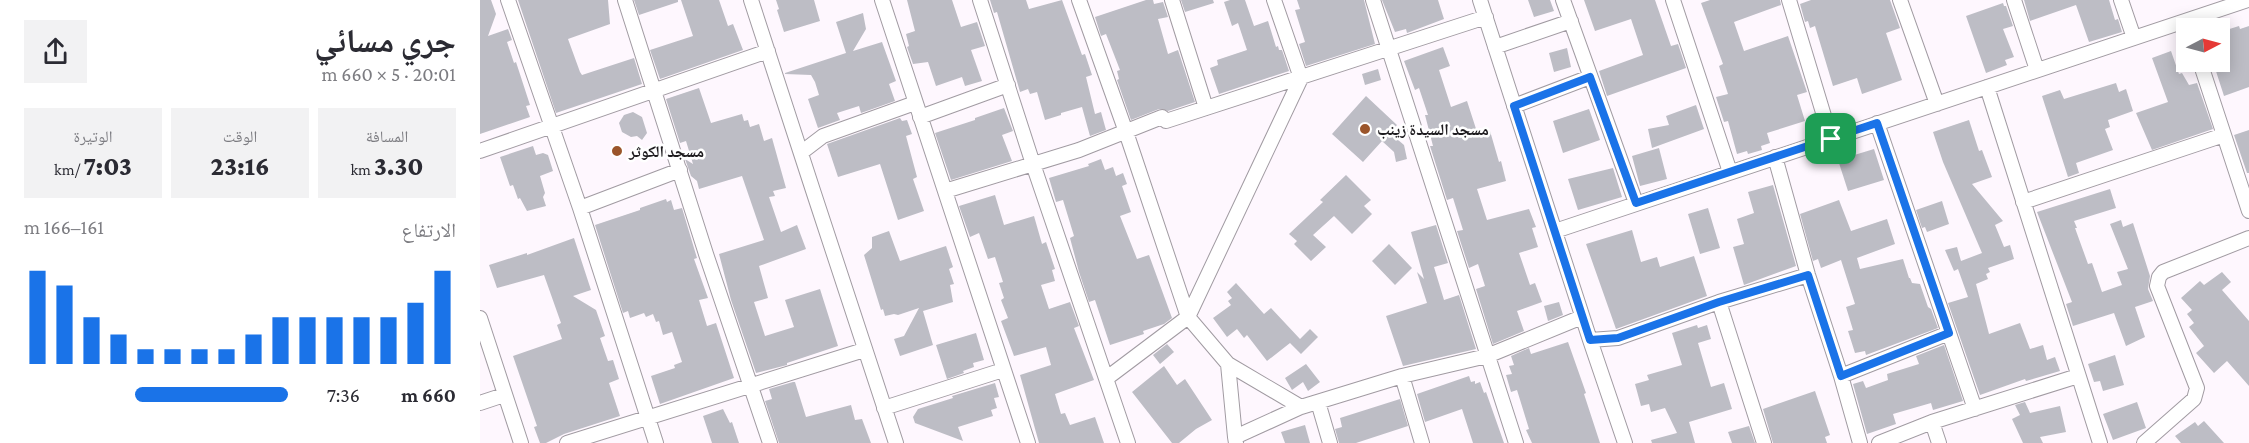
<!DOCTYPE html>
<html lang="ar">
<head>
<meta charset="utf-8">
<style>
	:root { --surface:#fff; --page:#f2f2f3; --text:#2b2b33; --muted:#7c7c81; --accent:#1a73e8 }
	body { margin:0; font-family:"Crimson Pro","Noto Naskh Arabic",serif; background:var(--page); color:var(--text); direction:rtl; height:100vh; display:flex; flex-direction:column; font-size:22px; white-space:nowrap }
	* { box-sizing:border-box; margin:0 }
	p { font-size:20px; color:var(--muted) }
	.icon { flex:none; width:33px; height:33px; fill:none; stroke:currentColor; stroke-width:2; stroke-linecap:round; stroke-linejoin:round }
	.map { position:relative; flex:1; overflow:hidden; direction:ltr }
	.side { display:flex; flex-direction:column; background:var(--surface); width:480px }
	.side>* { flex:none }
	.needle { width:39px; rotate:84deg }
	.tools { position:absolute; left:1696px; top:18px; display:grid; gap:12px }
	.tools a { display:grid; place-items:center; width:54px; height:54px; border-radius:0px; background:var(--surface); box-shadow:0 3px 15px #0003; font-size:30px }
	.pin { position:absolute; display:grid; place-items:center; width:51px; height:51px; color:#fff; margin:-26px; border-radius:12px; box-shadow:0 3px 9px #0006 }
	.round { display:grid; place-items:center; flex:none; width:63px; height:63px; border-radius:0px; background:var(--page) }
	.overview { display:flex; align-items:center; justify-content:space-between; height:102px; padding:0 24px }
	h1 { font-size:33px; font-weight:800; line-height:45px }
	.stats { display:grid; grid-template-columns:repeat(3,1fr); gap:9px; height:102px; padding:6px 24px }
	.stats div { display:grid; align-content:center; border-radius:0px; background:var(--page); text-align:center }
	.stats b { font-size:26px; font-weight:800 }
	.stats small { font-size:16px; font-weight:400 }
	.stats p { font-size:16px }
	.chart { height:168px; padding:12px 24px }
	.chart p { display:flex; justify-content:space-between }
	.chart svg { width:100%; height:108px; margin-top:6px; stroke:var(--accent); stroke-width:6 }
	ul { padding:0 24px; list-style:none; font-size:20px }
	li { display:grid; grid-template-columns:96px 72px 1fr; align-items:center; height:45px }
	li i { height:15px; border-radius:8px; background:var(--accent) }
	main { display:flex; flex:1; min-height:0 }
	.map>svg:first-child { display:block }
	.building { fill:#bdbdc5 }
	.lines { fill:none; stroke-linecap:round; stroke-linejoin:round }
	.street-casing { stroke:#a19ba2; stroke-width:16 }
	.street { stroke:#fff; stroke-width:14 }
	.route-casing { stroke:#fff; stroke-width:12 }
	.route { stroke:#1a73e8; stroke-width:8 }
	.poi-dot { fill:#9b552b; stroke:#fff; stroke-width:2 }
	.labels { text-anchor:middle; stroke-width:5; stroke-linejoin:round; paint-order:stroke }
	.poi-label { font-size:16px; font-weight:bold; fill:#1e1c1f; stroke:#fff; text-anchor:start }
</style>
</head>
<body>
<main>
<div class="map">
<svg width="1769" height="443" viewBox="0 0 1769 443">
	<rect width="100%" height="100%" fill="#fef7fe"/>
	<path class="building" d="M0 0H11L16 14 8 36 28 29 32 40 27 42 34 63 36 62 50 105 46 106 50 117 0 134Z
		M38 0H128L130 24 88 39 100 72 102 75 154 58 162 84 76 113Z
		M154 0H198V2L159 15Z
		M201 0H239L248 26 253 24 263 50 180 79 170 50 213 36Z
		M296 0H334L340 21 304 32 297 10 299 9Z
		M427 0H472L481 27 497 22 505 46 491 50 502 81 485 86 482 77 456 86 448 62 433 64 427 47 429 46 426 34 435 31Z
		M510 0H546L549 9 582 0 602 55 605 54 612 75 606 77 615 114 621 112 626 130 610 136 602 107 581 113V115L565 120 557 92 550 94 548 89 540 92 517 12 514 13Z
		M666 0H673L674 4 683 2 688 17 678 19 688 54 698 50 715 102 688 111 679 109 651 120 637 80 639 79 637 71 640 70 626 34 621 36 615 17Z
		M701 0H733L734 3 705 12Z
		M750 0H765L774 26 788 21 796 47 798 46 799 50H802L809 71 739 94 730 68 738 65 737 60 767 50 758 23 752 26 744 2Z
		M817 0H884L895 44 826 66 819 44 825 42 815 10 820 9Z
		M902 0H958L964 19 927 33 926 29 915 32Z
		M1048 0H1070L1074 11 1054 17Z
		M1104 0H1175L1191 46 1198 44 1206 68 1127 96 1119 71 1163 55 1151 19 1115 31Z
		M1230 0H1300L1301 5 1254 22 1264 51 1308 36 1327 92 1317 95 1325 121 1287 133 1290 143 1281 146 1282 150 1268 154 1267 151 1257 154 1248 121 1244 122 1236 97 1248 94 1239 66 1243 64 1221 3Z
		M1331 0H1410L1420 28 1406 33 1422 80 1382 94 1377 78 1353 86 1335 26 1330 28 1328 21 1325 22 1320 4Z
		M1544 0H1629L1635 20 1638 19 1642 32 1609 42 1596 5 1550 21Z
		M1523 3 1524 6H1526L1533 26 1523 29 1534 57 1525 60 1527 65 1506 73 1486 16Z
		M383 13 386 29 373 51 402 42 416 81 409 84 415 101 381 113 379 106 357 113 360 120 338 128 328 99 339 95 335 82 331 75 305 74V73L366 53 356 22Z
		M1759 26 1760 29 1769 26V87L1744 96 1733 62H1740V32Z
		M963 47 970 66 959 70 971 107 987 101 998 135 1010 131 1019 162 1021 161 1026 181 997 189 1007 220 1049 209 1056 227 1052 228 1058 247 1039 253 1050 285 1055 283 1062 302 1037 311 1044 331 1013 344 996 289 1005 286 998 264 989 268 977 231 983 230 973 198 967 200 950 146H953L945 115H948L939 88 935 90 924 61Z
		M1087 48 1091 67 1074 72 1069 53Z
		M1691 51 1699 74 1702 73 1709 85 1717 83 1733 129 1672 150 1656 113 1688 102 1672 58Z
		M898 69 901 80 885 85 882 74Z
		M1636 83 1639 92 1646 89 1653 111 1628 120 1630 127 1625 129 1633 150 1596 163 1599 173 1588 177 1562 96 1580 90 1584 99Z
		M219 88 231 123 262 114 264 121 268 120 270 127 279 124 284 141 292 138 306 188 293 191 295 196 289 197 301 232 317 225 326 249 279 266 288 298 274 302 285 336 314 327 305 300 340 289 358 346 307 363V365L276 373 251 300 239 254 284 240 262 176 219 189 217 181 211 176 205 159 213 164 206 141 200 143 186 99Z
		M886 96 917 125 910 133 924 145 927 159 916 162 914 152 902 141 883 162 852 134Z
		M1216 105 1224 129 1172 148 1168 129 1189 125 1186 116Z
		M524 108 533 131 522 135 532 161 471 180 455 133 495 120V118Z
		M1109 109 1120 140 1083 153 1073 121Z
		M153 112 162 117 167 133 162 140 157 136 151 137 142 132 139 123 144 115Z
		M420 118 422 121 427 120 432 134 426 136 437 177 433 179 444 211 418 220 400 164 358 177 347 144Z
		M1489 120 1499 151 1502 150 1512 177 1492 184 1523 221 1515 225 1524 247 1530 245 1534 259 1508 268 1510 272 1506 274 1508 279 1496 284 1509 334 1540 323 1550 349 1563 345 1567 360 1575 357 1580 371 1546 381 1545 379 1500 395 1468 303 1488 297 1478 269 1474 271 1465 250 1477 247 1481 261 1502 253 1463 162 1453 132Z
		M1769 130V173H1767L1754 135Z
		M53 146 56 155 63 153 68 155 73 171 60 176 65 193 63 197 66 206 47 211 40 198 38 199 33 185 30 186 20 157Z
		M1179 148 1187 179 1160 186 1152 156Z
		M1394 149 1404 180 1368 191 1358 160Z
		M621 159 625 170 633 167 636 176 643 173 647 184 642 186 651 212 640 216 657 259 669 255 692 318 684 324 663 331 664 334 630 345 615 300 609 302 599 272 590 238 594 236 583 200 576 202 569 178 609 166 608 164Z
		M1133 168 1142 197 1098 210 1088 179Z
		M866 175 891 200 884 206 892 214 872 234 854 216 833 235 846 247 831 261 814 244 817 241 809 234 843 202 840 200Z
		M1293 185 1316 266 1264 285 1253 247 1264 244 1257 219 1274 213 1268 192Z
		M1630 189 1636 208 1594 221 1597 228H1595L1608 264 1612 263 1622 292 1642 285 1637 272 1648 269 1630 224 1641 220 1643 227 1653 223 1670 276 1668 289 1673 301 1655 307 1665 337 1646 346 1634 313 1593 326 1586 304 1592 302 1557 212Z
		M515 195 524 225 554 216 562 244 566 242 575 269 572 270 575 281 561 285 569 309 590 302 599 326 594 328 614 380 575 394 581 414 585 413 590 425 615 417 624 443H559L540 375 571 365 566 347 534 356 521 321 528 318 521 300 524 298 519 283 523 282 515 257 508 259 499 233 490 237 479 206Z
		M186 199 187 202 191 200 194 210 202 208 217 258 214 259 228 298 219 300 227 326 236 323 254 378 180 404 171 376 195 368 194 365 202 362 192 332 183 335 179 321 176 322 173 314 166 317 164 313 150 318 148 311 143 313 115 225 160 210V208Z
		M1359 200 1371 231 1407 219 1415 244 1377 258 1380 269 1423 259 1429 278H1430L1432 283 1440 284 1448 307 1451 309 1458 328 1386 355 1385 351 1375 353 1368 331 1373 330 1366 307 1375 304 1361 260 1341 268 1338 259 1333 261 1320 214Z
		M1462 201 1469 224 1447 232 1445 227 1442 228 1436 210Z
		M1228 208 1240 248 1220 254 1208 214Z
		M956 225 968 263 954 267 964 300 979 295 996 349 923 366 906 316 947 303 937 272 944 279 931 232Z
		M1152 230 1161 262 1177 257 1180 267 1214 256 1227 296 1136 329 1106 244Z
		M409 231 420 261 466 246 473 267 469 269 474 284 470 285 473 302 443 311 453 345 420 356 414 339 424 336 439 308 418 315 414 314 405 316 403 309 401 310 384 255 392 248V237Z
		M94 238 111 290 93 296 116 310 125 336 120 338 128 361 133 360 139 379 129 383 140 416 84 434 66 443H60L54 427 57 426 33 356 82 339 77 325 81 323 64 275 17 288 9 265 47 253V255Z
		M909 244 932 268 915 285 892 261Z
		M1742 272 1751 282 1742 290 1769 321V386L1747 361 1734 373 1716 353 1724 346 1709 327 1714 323 1707 314 1712 310 1701 298 1720 281 1724 285Z
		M756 283 784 314 791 308 820 339 830 329 838 337 821 354 810 343 787 361 767 335 764 338 757 329 747 337 733 318 751 305 748 301 752 298 747 292Z
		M1079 302 1083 315 1068 321 1064 306Z
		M1217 325 1218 328 1227 325 1231 339 1218 343 1231 387 1244 383 1252 409 1209 422 1215 443H1172L1171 440 1197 433 1185 408 1171 412 1169 404 1161 406 1155 384 1169 380 1167 375 1202 365 1192 333Z
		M496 333 504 360 493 363 494 367 483 371 484 373 467 379 456 345Z
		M1088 342 1106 393 1104 394 1120 443H1052L1046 430 1049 429 1037 390 1031 392 1026 375 1032 374 1029 366 1034 365 1031 356 1049 348 1051 354Z
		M687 344 694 352 680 364 673 355Z
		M1464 345 1483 401 1453 410 1451 403 1413 414 1416 424 1387 434 1373 384 1383 381 1386 388 1408 380 1407 374 1439 364 1436 356Z
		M1635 355 1644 385 1623 391 1620 381 1614 382 1608 364Z
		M826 364 840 382 828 391 823 382 812 390 805 378Z
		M684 366 697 385 705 379 732 420 716 429 699 443H692L652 392Z
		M989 376 991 382 995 381V384L1000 382 1004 393 1006 392 1024 443H993L982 409 945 422 937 394Z
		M313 382H315L326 417 371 405 375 420 382 419 391 443H299L285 401 292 399 289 389Z
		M515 383 519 397 514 398 517 408 511 410 513 416 478 427 483 441 435 423 433 417 438 409 473 398 472 396Z
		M1335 391 1350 435 1345 437 1347 443H1293L1283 409Z
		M920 399 928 426 876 443H859L855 429 862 427 860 418Z
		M1545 402 1550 413 1580 406 1586 432 1560 437 1563 443H1543L1532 419 1540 415 1535 405Z
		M1657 402 1666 428 1633 440 1623 414Z
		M243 409 250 423 252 422 259 443H232L223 416Z
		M1724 421 1744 443H1701L1695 436 1715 422 1718 426Z
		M825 425 830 443H805L801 432Z
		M1269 426 1275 443H1252L1248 432Z"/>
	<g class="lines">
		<g class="street-casing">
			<path id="street" d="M28 0 100 208 176 443
				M145 0 226 254 290 443
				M271 0C319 148 367 295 416 443
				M402 0 548 443
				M500 0 553 164 648 443
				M599 0 646 132 708 317 748 364 821 407 755 437 756 443
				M692 0 726 108
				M893 0 1036 443
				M1000 0 1110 340 1145 443
				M1083 0 1156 203
				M1193 0 1250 172
				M1309 0 1351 139
				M1420 0 1457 104
				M1534 0 1557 70
				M1641 0 1654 38
				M1015 47 1091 21
				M1720 62 1744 135
				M1507 87 1620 443
				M1034 106 1110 77
				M440 117 528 85
				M1397 123 1495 409
				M0 151 288 51
				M322 152 343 136 435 103
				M1295 157 1328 275 1361 376 1380 443
				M465 191 599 150 682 117 686 121 1006 17
				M1543 202 1744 135 1769 211
				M100 208 200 170
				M1075 231 1768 0
				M1239 302 1284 443
				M0 318 41 443
				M1110 340 1138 338 1239 302 1328 275
				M748 364 755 437
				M922 376 942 443
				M1361 376 1469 333
				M627 378 708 317 821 78 794 0
				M838 402 850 443
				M0 403 24 395
				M821 407 922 376 1007 356 1102 317
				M404 408 523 370
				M1452 422 1459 443
				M87 443 384 350
				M1399 443 1452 422 1598 376
				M1664 443 1714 399 1717 388 1677 286 1679 277 1683 272 1769 238"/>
		</g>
		<use href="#street" class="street"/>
	</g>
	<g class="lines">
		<g class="route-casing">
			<path id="route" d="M1110 77 1156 203 1397 123 1469 333 1361 376 1328 275 1239 302 1138 338 1110 340 1034 106Z"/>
		</g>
		<use href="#route" class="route"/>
	</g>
	<g class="poi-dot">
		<circle cx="885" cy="129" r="6"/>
		<circle cx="137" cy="151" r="6"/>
	</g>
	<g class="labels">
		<g class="poi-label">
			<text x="897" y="135">مسجد السيدة زينب</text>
			<text x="149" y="157">مسجد الكوثر</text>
		</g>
	</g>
</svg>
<div class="tools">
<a><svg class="needle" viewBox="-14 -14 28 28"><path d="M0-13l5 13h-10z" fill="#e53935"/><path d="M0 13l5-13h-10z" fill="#7c7c81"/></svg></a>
</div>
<div class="pin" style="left:1351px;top:139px;background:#1e9e55"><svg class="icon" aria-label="arrive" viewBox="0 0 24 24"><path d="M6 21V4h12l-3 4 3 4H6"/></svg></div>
</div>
<section class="side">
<div class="overview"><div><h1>جري مسائي</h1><p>20:01 · 5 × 660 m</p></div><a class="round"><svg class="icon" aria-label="share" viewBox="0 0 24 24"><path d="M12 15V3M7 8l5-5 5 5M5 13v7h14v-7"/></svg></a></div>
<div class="stats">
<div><p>المسافة</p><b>3.30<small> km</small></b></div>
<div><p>الوقت</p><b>23:16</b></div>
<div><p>الوتيرة</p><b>7:03<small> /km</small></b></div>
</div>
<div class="chart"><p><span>الارتفاع</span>161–166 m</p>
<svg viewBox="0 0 160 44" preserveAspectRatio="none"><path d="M5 44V6M15 44V12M25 44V25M35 44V32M45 44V38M55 44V38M65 44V38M75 44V38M85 44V32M95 44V25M105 44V25M115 44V25M125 44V25M135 44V25M145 44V19M155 44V6"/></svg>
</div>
<ul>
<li><b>660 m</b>7:36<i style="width:58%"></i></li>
</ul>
</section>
</main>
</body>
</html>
